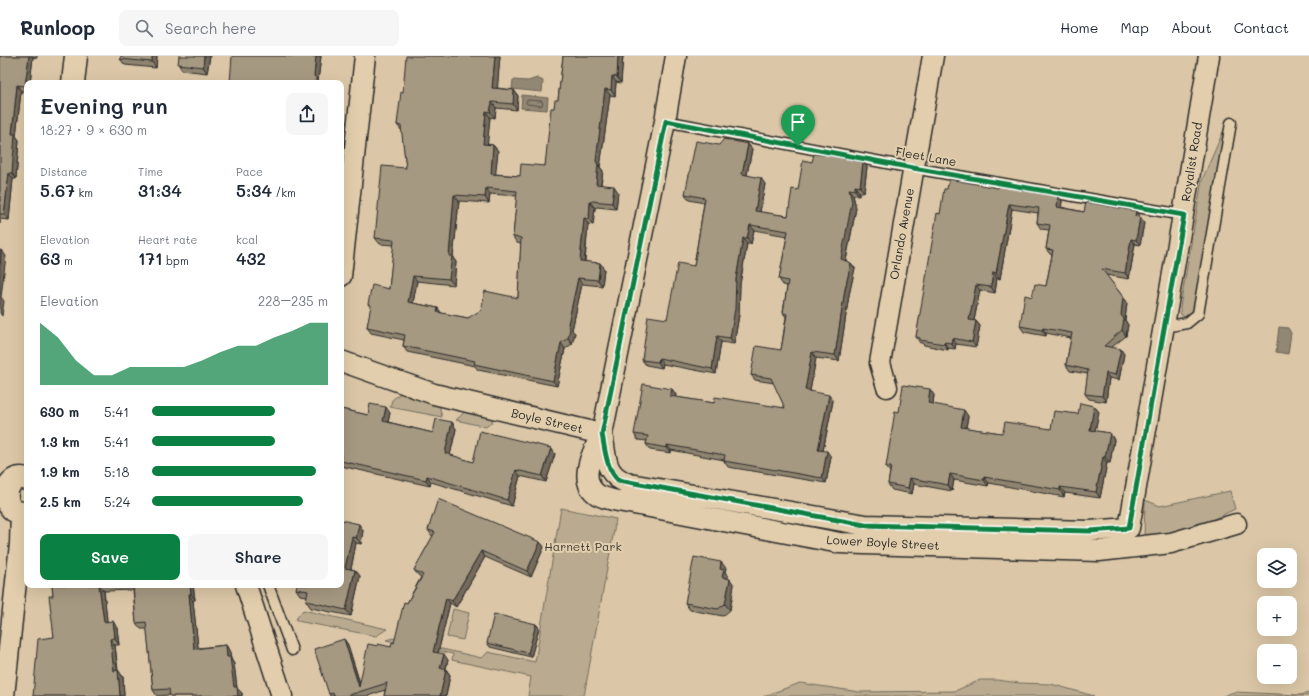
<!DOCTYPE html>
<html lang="en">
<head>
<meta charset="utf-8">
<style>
	:root { --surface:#fff; --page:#f6f6f7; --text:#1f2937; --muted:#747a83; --line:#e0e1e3; --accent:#0b8043 }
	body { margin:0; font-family:Mali,sans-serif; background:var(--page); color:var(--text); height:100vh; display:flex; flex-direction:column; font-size:15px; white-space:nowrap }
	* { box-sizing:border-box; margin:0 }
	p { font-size:13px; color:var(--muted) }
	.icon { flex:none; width:22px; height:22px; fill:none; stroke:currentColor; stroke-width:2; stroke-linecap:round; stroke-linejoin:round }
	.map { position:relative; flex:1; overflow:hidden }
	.drawer { position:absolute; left:24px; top:24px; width:320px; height:508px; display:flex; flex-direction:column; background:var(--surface); border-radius:8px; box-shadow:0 4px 16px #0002 }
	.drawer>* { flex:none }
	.tools { position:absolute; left:1257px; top:492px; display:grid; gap:8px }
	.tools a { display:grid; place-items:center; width:40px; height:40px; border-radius:8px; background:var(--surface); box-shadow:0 4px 16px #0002; font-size:20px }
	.pin { position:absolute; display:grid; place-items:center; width:34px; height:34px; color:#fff; margin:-41px -17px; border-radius:50% 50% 50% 0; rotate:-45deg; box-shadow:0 0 4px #0007 }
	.pin .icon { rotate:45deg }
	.round { display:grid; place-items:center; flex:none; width:42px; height:42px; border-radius:8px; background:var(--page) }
	.headline { display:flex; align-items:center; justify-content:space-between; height:68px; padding:0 16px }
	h1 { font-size:22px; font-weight:600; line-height:30px }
	.figures { display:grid; grid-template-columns:repeat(3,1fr); gap:6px; height:68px; padding:4px 16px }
	.figures div { display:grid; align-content:center }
	.figures b { font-size:17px; font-weight:600 }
	.figures small { font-size:11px; font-weight:400 }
	.figures p { font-size:11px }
	.chart { height:112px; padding:8px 16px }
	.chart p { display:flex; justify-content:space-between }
	.chart svg { width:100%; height:72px; margin-top:4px; fill:var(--accent); opacity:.7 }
	.primary-button { display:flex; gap:8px; margin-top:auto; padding:8px 16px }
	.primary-button a { flex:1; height:46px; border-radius:8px; background:var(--accent); color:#fff; font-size:16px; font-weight:600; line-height:46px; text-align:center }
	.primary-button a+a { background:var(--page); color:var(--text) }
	ul { padding:0 16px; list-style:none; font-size:13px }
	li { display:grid; grid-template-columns:64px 48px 1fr; align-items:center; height:30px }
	li i { height:10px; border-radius:5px; background:var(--accent) }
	header { display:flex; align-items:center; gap:24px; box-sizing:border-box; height:56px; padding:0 20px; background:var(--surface); border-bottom:1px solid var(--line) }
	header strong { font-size:19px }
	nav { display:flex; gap:22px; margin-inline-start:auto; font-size:14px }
	.search { width:280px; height:36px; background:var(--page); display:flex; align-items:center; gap:10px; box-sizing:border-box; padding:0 14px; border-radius:8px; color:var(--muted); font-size:15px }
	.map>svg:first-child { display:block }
	.green { fill:#baab90; stroke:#726b5e }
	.water { fill:#928773; stroke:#696256 }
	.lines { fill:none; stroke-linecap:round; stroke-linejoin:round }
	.shore { stroke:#545048; stroke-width:1 }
	.lane-casing { stroke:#2b2b2b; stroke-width:13 }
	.street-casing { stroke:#2b2b2b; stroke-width:23 }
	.secondary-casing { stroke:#2b2b2b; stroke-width:25 }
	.lane { stroke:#e2ceac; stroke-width:10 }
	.street { stroke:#e2ceac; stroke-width:20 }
	.secondary { stroke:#e2ceac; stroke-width:22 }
	.wall { fill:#8f8470; stroke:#2b2b2b; fill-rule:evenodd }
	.shaded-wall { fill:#746b5b; stroke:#2b2b2b }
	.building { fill:#a69982; stroke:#2b2b2b; fill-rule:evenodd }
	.route-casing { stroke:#fff; stroke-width:8 }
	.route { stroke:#0b8043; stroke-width:5 }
	.labels { text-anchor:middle; stroke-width:4; stroke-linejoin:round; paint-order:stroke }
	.street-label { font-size:12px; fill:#2b2b2b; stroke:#e2ceac }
	.park-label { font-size:12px; fill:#403e3a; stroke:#e2ceac }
</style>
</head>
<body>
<header>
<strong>Runloop</strong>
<div class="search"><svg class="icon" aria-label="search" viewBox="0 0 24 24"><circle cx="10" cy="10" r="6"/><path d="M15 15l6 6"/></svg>Search here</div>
<nav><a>Home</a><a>Map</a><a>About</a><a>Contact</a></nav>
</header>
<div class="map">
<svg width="1309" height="640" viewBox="0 0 1309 640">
	<rect width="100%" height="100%" fill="#dbc7a7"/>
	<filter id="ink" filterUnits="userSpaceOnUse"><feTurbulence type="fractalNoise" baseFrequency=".025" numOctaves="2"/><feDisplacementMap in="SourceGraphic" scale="8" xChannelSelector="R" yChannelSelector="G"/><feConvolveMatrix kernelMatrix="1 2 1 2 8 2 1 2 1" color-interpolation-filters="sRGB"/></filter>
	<g filter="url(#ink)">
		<path class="green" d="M1229 62 1193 253 1190 259 1185 261 1181 259 1180 252 1202 124Z
			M401 337 439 349 442 361 390 351 392 344Z
			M468 353 493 360 492 366 486 371 456 364Z
			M1230 435 1235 453 1201 469 1155 487 1144 481 1145 444 1160 450Z
			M561 452 616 463 584 640H528L531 621 452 604 453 598 386 584 393 582 482 602 488 596 535 606Z
			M453 553 469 557 463 584 447 581Z
			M303 554 387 573 376 580 297 565 296 563Z
			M980 624H997L1019 627 1051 628 1094 640H764L800 627 859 636 955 635Z
			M1234 636 1300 639 1309 637V640H1223Z"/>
		<path class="water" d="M537 22 543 25 542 36 512 33 513 24 528 25Z
			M522 39 548 42 547 54 521 52Z
			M1279 271 1288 272 1291 277 1288 298 1276 296Z"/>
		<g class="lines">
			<path class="shore" d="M528 44 542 45 543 48 541 50 527 48 526 46Z"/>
			<g class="lane-casing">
				<path id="lane" d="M665 65 913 112 1183 159
					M1164 271 1187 267 1198 258 1231 67
					M268 529 292 594"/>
			</g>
			<g class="street-casing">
				<path id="street" d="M676 0 665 65 602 378C594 393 576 425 598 439 602 441 608 443 613 444L840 487 864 488 1099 495 1171 487 1236 468
					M341 220 365 0
					M341 305 434 338 602 378
					M887 331 880 307 933 0
					M602 378C607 402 603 419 630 428L865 469 1090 475 1129 472 1183 159 1209 0
					M246 529 282 640
					M4 640 20 488 21 457"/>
			</g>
			<g class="secondary-casing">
				<path id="secondary" d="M73 27 76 0
					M27 423C0 415 0 463 27 456"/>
			</g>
			<use href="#lane" class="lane"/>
			<use href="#street" class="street"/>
			<use href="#secondary" class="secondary"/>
		</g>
		<path class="wall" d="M0 0H37V2L33 1 30 27H27V36L21 35 16 80 19 84 16 123H13L9 164 0 163V168Z
			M157 0 156 12 125 9 120 3Z
			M210 0 207 17 182 14 178 8Z
			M321 0 318 25 319 27H230Z
			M500 0 497 32 514 34 518 40 517 54 496 52 495 62 490 61 487 88 493 89 498 95 495 118 520 120 545 110 554 52 558 44 563 0H623L621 27 616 26 615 40 610 39 600 111 603 115 601 129 618 136 616 153 597 151 595 152 593 169 588 168 585 206 600 207 604 213 602 230 582 228 572 274 575 277 572 288 565 293 557 330 478 314 475 310 407 296 403 290 404 284 371 277 367 271 371 252 368 248 389 233 394 189 380 188 375 182 406 112 402 75 397 69 403 36ZM490 138 517 140 513 181 517 187 521 188 518 242 468 262 441 257 438 252 413 247 417 225 454 229 456 206 453 202 459 145 489 147Z
			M748 88 752 93 747 119 765 128 760 156 788 160 798 134 812 106H863L867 111 864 136H859V140L853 139 856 152 846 205 851 207 855 212 849 239 839 305 816 302 810 335 833 345 823 395 831 401 826 427 728 411 724 405V404L671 394V397L650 394 646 388 647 385 638 384 634 378 672 333 676 339 675 341 714 347 785 352 774 327 755 324 751 319 781 294 786 261 783 257 787 230 783 229 779 223 787 180 754 174 751 188H747L740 228 739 259 734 288 721 286 716 318 663 308 662 312 646 309 642 304 667 263 694 210 704 147 689 144 685 138 719 89Z
			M998 132 1058 139 1062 145 1061 151 1084 156 1139 160V161L1144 167 1140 189 1135 188 1129 223 1106 219 1127 246 1125 264 1128 269 1126 280 1112 291 1124 298 1119 324 1109 322 1106 346 1089 343 1085 338 1088 318 1070 315 1066 309 1071 282 1046 277V280L1024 276 1020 270 1032 241 1046 230 1052 199 1050 198 1046 193 1049 174 1041 173 1037 167 1038 157 1012 153 1000 223 997 222 995 237 980 234 974 265H976L980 270 976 291 956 288 955 293 948 292V294L924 289 922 287H920L916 281 940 158 947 133Z
			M934 339 933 348 968 360 966 372 1001 377 1051 373 1078 358 1094 350 1099 356 1095 375 1110 377 1114 384 1110 407H1107L1100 442 1065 437 1064 441 989 427 988 430 954 424 952 435 914 428 912 438 892 434 888 428 890 416 886 411 899 356Z
			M341 353 368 359 390 357 388 366 433 377 452 366 456 373 450 399 473 406 551 392 555 398 546 426 520 420 512 450 431 426 430 430 341 410Z
			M341 464 363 474 361 488 356 487 351 513 355 514 360 520 351 560 311 552 306 545 307 540 300 539 296 533Z
			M428 474 540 486 544 491 531 521 485 501 456 551 450 547 438 597 448 604 446 613 450 619 446 640H384L385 634 368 640H330L329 638 344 583 348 589 360 627 378 590 391 591 394 587 407 547 421 521 418 519 414 514 433 480H432Z
			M726 512 725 516 728 520V522L734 529 730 554 723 560 690 554 685 547Z
			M52 529H193L195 544 193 545 198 592 226 589 230 596 231 603 234 608 237 632 242 637V640H170L169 639 157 640 153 634 147 573H141L136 567 133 534 104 535 107 566 117 572 119 589H115L118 614 123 621 124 640H33L54 581 53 540Z
			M536 568 539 572 531 601 490 591 487 587Z"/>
		<path class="shaded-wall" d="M29 0H33V1L30 27H27V32L25 30Z
			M152 0H157L156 12 152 6Z
			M204 0H210L207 17 203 11Z
			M316 0H321L318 25 314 20Z
			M495 0H500L497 38 492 32Z
			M618 0H623L621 27 617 21Z
			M612 20 616 26 615 40 611 34Z
			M17 29 21 35 16 80 19 84 16 123 12 117V78Z
			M605 33 610 39 600 111 596 105Z
			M514 34 518 40 517 54 513 48Z
			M492 46 496 52 495 62 490 56Z
			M486 55 490 61 487 94 483 88Z
			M748 88 752 93 746 123 742 118Z
			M493 89 498 95 495 124 491 118Z
			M863 106 867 111 864 136 860 131Z
			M598 109 603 115 600 134 596 128Z
			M9 117 13 123 9 164 4 158Z
			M761 122 765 128 759 161 755 155Z
			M614 130 618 136 616 153 612 147Z
			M855 130 859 136V140L855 134Z
			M486 132 490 138 489 147 485 141Z
			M849 133 853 139 856 152 845 209 841 203Z
			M454 139 459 145 453 202 456 206 454 229 449 223V200Z
			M1058 139 1062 145 1061 156 1057 151Z
			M590 146 595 152 593 169 589 163Z
			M1009 148 1012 153 1000 223 996 217Z
			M1136 155 1139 160 1138 166 1135 160Z
			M1140 161 1144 167 1140 189 1136 184Z
			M584 162 588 168 584 211 580 205Z
			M750 169 754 174 751 188 747 182Z
			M743 182 747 188 740 228 739 259 734 288 730 282 736 223Z
			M1131 183 1135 188 1129 223 1125 217Z
			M1 194 6 200 1 241 4 245 2 260 0 257V208Z
			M600 207 604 213 602 230 598 224Z
			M851 207 855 212 849 239 839 305 835 299 845 233Z
			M993 216 997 222 995 237 991 231Z
			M413 220 417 225 412 252 408 246Z
			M578 222 582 228 572 274 575 277 572 288 568 282V268Z
			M976 229 980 234 973 269 969 264Z
			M1123 241 1127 246 1125 264 1128 269 1126 280 1122 274 1121 259Z
			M438 252 442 258 437 256Z
			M976 265 980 270 976 291 972 286Z
			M1043 272 1046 277V280L1042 274Z
			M717 280 721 286 716 318 712 313Z
			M952 282 956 288 955 293 951 287Z
			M944 286 948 292V294L944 288Z
			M561 287 565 293 557 330 553 325Z
			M1121 293 1124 298 1119 324 1115 319Z
			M812 296 816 302 809 340 805 334Z
			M659 302 663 308 662 312 658 306Z
			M1106 317 1109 322 1106 346 1102 340Z
			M672 333 676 339 674 345 670 340Z
			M930 333 934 339 932 353 928 347Z
			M829 339 833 345 822 399 818 394Z
			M1094 350 1099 356 1094 380 1090 374Z
			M386 351 390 357 387 371 383 365Z
			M964 354 968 360 965 377 961 371Z
			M452 366 456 373 449 404 445 397Z
			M1110 377 1114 384 1110 407 1105 401Z
			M667 389 671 394V397L667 392Z
			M551 392 555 398 546 426 542 420Z
			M827 395 831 401 826 427 822 422Z
			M1103 401 1107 407 1100 442 1096 436Z
			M516 414 520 420 512 450 507 444Z
			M950 418 954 424 952 435 948 429Z
			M427 420 431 426 430 430 426 424Z
			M984 421 989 427 988 430 984 424Z
			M910 422 914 428 912 438 908 432Z
			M1060 431 1065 437 1064 441 1060 434Z
			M359 468 363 474 361 488 356 482Z
			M352 481 356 487 350 518 345 512Z
			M540 486 544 491 531 521 527 515Z
			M481 495 485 501 456 551 452 545Z
			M721 506 726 512 725 516 728 520 727 528 722 521 720 513Z
			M355 514 360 520 351 560 346 554Z
			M730 523 734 529 730 554 725 548Z
			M99 529 104 535 108 573 104 566Z
			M190 529H193L195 544 191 538Z
			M189 538 193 545 199 599 194 593Z
			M446 542 450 547 437 601 433 596Z
			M113 565 117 572 119 589 115 582Z
			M536 568 539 572 531 601 528 597Z
			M110 583 115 589 118 621 114 615Z
			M344 583 348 589 362 635 359 631Z
			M226 589 230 596 231 603 234 608 237 632 242 637V640H238L234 631 227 601Z
			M444 598 448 604 444 618 440 612Z
			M118 614 123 621 124 640H120Z
			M446 614 450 619 446 640H440Z"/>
		<path class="building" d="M0 0H29L25 30 17 29 12 78H15L12 117H9L4 158H0Z
			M121 0H152V6L120 3Z
			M179 0H204L203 11 178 8Z
			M232 0H316L314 20 317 23 313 27H230Z
			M406 0H495L492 32 514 34 513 48 492 46 490 56 486 55 483 88 493 89 491 118 520 120 521 108 545 110 551 52H554L555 44H558L563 0H618L617 21 612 20 611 34 605 33 596 105 598 109 596 128 614 130 612 147 593 145 590 146 589 163 584 162 580 205 600 207 598 224 578 222 568 268 570 272 568 282 561 287 553 325 474 308 475 305 403 290 405 279 367 271 371 249 368 248 372 229 389 233 394 184 375 182 382 110 406 112 401 70 397 69 401 36H403ZM486 132 517 135 513 181 521 182 518 242 485 235 481 254 468 262 437 256 438 252 408 246 413 220 449 223 452 200H449L454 139 485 141Z
			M724 83 748 88 742 118 761 122 755 155 788 160 792 133 798 134 803 104 812 106 814 98 824 99 825 98 863 106 860 131 855 130V134L849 133 852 146 841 203 851 207 845 233 835 299 812 296 805 334 829 339 818 394 827 395 822 422 724 405 725 399 667 389V392L646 388 648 380 634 378 643 328 672 333 670 340 714 347 715 341 785 352 771 322 751 319 756 290 781 294 787 258 783 257 788 225 779 223 788 175 750 169 747 182H743L736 223 735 253 730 282 717 280 712 313 659 302 658 306 642 304 648 260 667 263 678 207 694 210 705 142 685 138 696 85 719 89Z
			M949 123 998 132 999 129 1058 139 1057 151 1084 156 1086 146 1136 155 1135 160 1140 161 1136 184 1131 183 1125 217 1102 213 1123 241 1121 259 1124 263 1122 274 1104 290 1121 293 1115 319 1106 317 1102 340 1085 338 1088 314 1066 309 1072 277 1043 272 1042 274 1020 270 1025 239 1032 241 1035 228 1046 230 1053 194 1046 193 1050 169 1037 167 1039 152 1009 148 996 217 993 216 991 231 976 229 969 264 976 265 972 286 952 282 951 287 944 286V288L920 284V282L916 281 937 157 940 158 944 133H947Z
			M0 194H1L0 208Z
			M903 329 930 333 928 347 964 354 961 371 1001 377 1003 376 1005 366 1051 373 1054 355 1078 358 1080 347 1094 350 1090 374 1110 377 1105 401H1103L1096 436 1060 431V434L984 421V424L950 418 948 429 910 422 908 432 888 428 891 411H886L895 355 899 356Z
			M370 348 386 351 383 365 433 377 436 363 452 366 445 397 473 406 480 375 551 392 542 420 516 414 507 444 427 420 426 424 341 405V353L368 359Z
			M438 443 540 486 527 515 481 495 452 545 446 542 433 596 444 598 440 612 446 614 440 640H441H384L387 627 346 640H334L333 637 329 638 314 593 344 583 359 631 368 588 378 590V588L391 591 392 586 394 587 404 546 407 547 423 519 414 514 435 476 428 474Z
			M341 464 359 468 356 482 352 481 345 512 355 514 346 554 306 545 308 535 296 533 297 529H341Z
			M694 501 721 506 720 513 724 514 722 521 730 523 725 548 718 553 685 547Z
			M52 529H99L104 566 113 565 115 582 110 583 114 615 118 614 120 640H33L38 583 54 581 49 540H53Z
			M133 529H190L191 538H189L194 593 226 589 227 601H230L234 631H237L238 640H170L169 633 153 634 146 566 136 567Z
			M494 558 536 568 528 597 487 587Z"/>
	</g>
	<g class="lines" filter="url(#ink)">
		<g class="route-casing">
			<path id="route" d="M666 65 913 112 1184 159 1129 472 1090 475 865 469 618 424C606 412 605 394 602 378Z"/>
		</g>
		<use href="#route" class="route"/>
	</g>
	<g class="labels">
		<g class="street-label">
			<text transform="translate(926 101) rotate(10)" y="4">Fleet Lane</text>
			<text transform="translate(1192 106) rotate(-81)" y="4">Royalist Road</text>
			<text transform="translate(902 178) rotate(-80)" y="4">Orlando Avenue</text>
			<text transform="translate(547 365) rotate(13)" y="4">Boyle Street</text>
			<text transform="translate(883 487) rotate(3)" y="4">Lower Boyle Street</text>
		</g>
		<g class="park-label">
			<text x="583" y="495">Harnett Park</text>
		</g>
	</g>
</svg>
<div class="tools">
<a><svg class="icon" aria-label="layers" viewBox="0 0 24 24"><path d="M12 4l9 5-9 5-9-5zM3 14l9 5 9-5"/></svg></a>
<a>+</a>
<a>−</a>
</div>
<div class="pin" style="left:798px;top:90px;background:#1e9e55"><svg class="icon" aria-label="arrive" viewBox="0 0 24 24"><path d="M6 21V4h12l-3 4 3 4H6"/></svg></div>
<section class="drawer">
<div class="headline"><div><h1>Evening run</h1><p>18:27 · 9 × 630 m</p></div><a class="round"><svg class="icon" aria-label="share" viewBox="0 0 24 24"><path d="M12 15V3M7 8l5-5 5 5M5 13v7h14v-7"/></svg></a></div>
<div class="figures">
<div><p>Distance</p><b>5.67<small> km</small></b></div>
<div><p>Time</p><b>31:34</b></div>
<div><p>Pace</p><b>5:34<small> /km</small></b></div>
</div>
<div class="figures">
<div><p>Elevation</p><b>63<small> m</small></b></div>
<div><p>Heart rate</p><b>171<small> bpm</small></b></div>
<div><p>kcal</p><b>432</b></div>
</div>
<div class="chart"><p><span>Elevation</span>228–235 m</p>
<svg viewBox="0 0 160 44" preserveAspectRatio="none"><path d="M0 44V6L10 15L20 29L30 38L40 38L50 33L60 33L70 33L80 33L90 29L100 24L110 20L120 20L130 15L140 11L150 6L160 6V44z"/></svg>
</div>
<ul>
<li><b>630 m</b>5:41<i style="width:70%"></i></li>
<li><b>1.3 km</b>5:41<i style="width:70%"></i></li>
<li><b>1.9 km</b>5:18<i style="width:93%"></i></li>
<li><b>2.5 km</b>5:24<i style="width:86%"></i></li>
</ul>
<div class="primary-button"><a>Save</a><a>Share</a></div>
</section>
</div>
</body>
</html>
